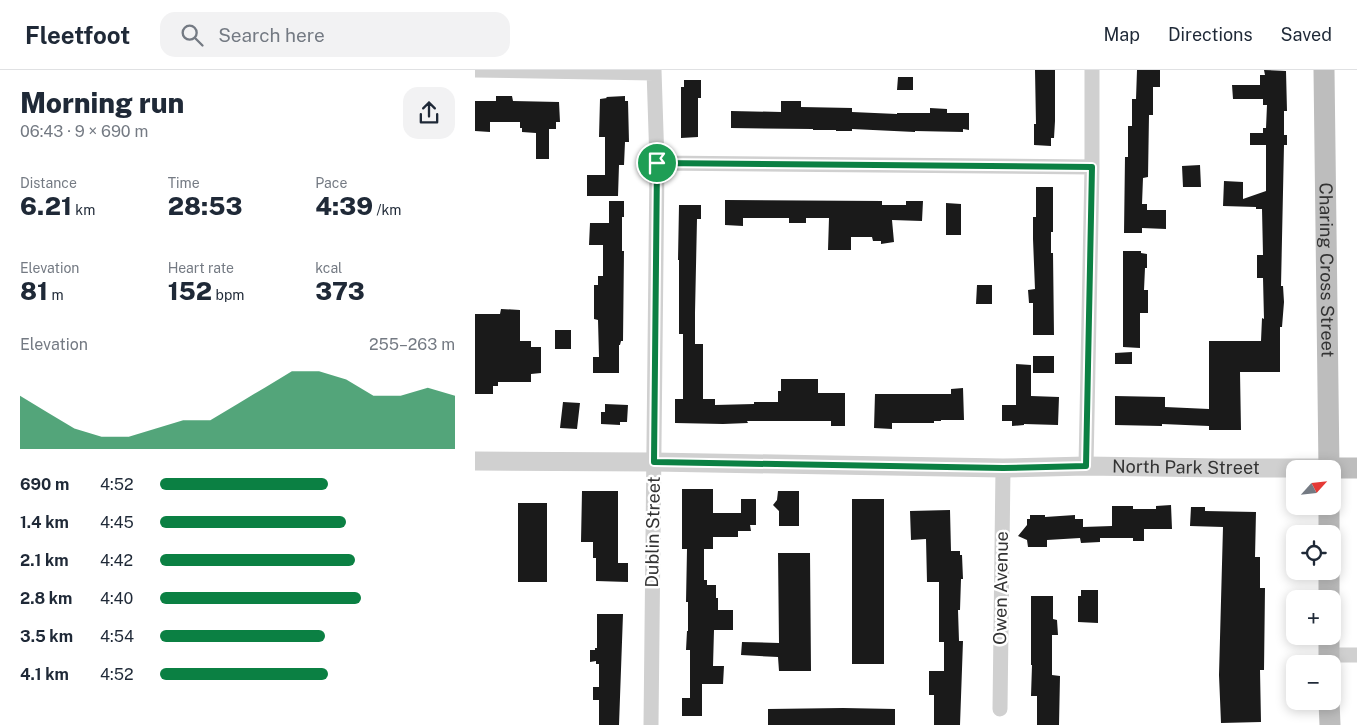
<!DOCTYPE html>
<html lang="en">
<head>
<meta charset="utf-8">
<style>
	:root { --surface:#fff; --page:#f2f2f3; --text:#1f2937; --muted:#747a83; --line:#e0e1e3; --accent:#0b8043 }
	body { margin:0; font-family:"Public Sans",sans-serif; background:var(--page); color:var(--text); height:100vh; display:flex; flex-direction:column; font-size:19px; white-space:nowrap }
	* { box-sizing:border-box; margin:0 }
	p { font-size:16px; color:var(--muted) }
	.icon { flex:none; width:28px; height:28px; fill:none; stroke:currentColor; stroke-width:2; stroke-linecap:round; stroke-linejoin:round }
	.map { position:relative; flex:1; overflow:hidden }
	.side { display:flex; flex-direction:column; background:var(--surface); width:475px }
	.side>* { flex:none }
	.needle { width:32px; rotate:63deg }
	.buttons { position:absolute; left:811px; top:390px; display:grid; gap:10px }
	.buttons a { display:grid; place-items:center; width:55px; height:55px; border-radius:10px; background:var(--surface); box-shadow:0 2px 12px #0003; font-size:25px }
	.pin { position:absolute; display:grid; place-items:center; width:42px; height:42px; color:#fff; margin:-21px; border:2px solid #fff; border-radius:50%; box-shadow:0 1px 5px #0007 }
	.round { display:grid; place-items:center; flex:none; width:52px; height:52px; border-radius:15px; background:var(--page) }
	.head { display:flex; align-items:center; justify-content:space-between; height:85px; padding:0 20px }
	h1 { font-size:28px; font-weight:800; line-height:38px }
	.metrics { display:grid; grid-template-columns:repeat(3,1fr); gap:8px; height:85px; padding:5px 20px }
	.metrics div { display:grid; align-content:center }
	.metrics b { font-size:25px; font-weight:800 }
	.metrics small { font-size:14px; font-weight:400 }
	.metrics p { font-size:14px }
	.chart { height:140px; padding:10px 20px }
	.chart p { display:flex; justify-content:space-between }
	.chart svg { width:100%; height:90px; margin-top:5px; fill:var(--accent); opacity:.7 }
	ul { padding:0 20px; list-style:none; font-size:16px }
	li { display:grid; grid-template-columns:80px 60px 1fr; align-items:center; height:38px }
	li i { height:12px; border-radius:6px; background:var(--accent) }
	header { display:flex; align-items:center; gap:30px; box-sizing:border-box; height:70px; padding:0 25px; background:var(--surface); border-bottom:1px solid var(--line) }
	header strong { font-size:24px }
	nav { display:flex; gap:28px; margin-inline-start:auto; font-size:18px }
	.search { width:350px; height:45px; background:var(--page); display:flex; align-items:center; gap:12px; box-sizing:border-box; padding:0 18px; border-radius:15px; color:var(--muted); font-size:19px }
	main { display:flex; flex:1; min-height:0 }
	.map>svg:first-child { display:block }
	.building { fill:#1a1a1a }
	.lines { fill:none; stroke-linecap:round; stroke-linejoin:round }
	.minor { stroke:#d0d0d0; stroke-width:15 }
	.tertiary { stroke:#d0d0d0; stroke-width:19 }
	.secondary { stroke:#bdbdbd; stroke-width:21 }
	.route-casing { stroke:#fff; stroke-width:10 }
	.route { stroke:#0b8043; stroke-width:6 }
	.labels { text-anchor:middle; stroke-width:5; stroke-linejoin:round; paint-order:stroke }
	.street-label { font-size:18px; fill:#333; stroke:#fff }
</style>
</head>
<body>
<header>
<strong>Fleetfoot</strong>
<div class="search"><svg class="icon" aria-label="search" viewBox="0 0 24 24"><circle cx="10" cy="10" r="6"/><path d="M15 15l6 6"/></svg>Search here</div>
<nav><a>Map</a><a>Directions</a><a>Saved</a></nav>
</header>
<main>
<section class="side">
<div class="head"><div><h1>Morning run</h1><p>06:43 · 9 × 690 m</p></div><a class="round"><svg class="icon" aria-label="share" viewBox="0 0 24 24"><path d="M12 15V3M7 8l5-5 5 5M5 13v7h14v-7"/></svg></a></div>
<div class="metrics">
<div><p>Distance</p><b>6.21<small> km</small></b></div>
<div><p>Time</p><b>28:53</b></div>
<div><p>Pace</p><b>4:39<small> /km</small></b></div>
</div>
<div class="metrics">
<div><p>Elevation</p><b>81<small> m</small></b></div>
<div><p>Heart rate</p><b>152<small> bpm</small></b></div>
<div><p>kcal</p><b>373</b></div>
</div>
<div class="chart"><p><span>Elevation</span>255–263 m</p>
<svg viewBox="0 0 160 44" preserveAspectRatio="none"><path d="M0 44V18L10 26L20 34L30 38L40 38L50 34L60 30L70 30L80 22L90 14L100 6L110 6L120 10L130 18L140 18L150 14L160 18V44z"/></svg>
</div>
<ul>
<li><b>690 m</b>4:52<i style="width:57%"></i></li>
<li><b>1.4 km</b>4:45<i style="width:63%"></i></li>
<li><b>2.1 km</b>4:42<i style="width:66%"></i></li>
<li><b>2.8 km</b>4:40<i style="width:68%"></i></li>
<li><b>3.5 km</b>4:54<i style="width:56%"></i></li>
<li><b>4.1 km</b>4:52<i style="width:57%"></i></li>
</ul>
</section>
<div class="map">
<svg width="882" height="655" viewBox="0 0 882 655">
	<rect width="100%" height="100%" fill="#fff"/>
	<path class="building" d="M560 0H580V51L579 68H576V76L559 75V54H561Z
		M662 0H685V17H678V45H674L673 107 668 108 667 134H672V140H691V159L667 158V163H649L650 87H653V56H657V29H661Z
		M789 0 811 1 812 41H809V65H812V75H809L806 216H808L809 232 807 257H805V302H765L766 360H734V356L687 354V356L640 355V326L690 327V337L734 339V271H786L787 248 789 249 788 208H782V185H788L787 139H781V137L748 136 749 111 768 112V129L791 121V75H775V63H788V58H791L792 35H788V29H758L757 15H785V5H790Z
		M423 7H438V20H422Z
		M209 10H226V28H223V67L206 68V17H209Z
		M21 26H37L38 31 84 32 85 52H81V59H74V89H61V63L47 62V58H45V52H15V62L0 61V31H21Z
		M150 26V31H153L154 72H150L149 95H144L143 126H112V105H130V67H124L125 29 132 28 131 27Z
		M306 31H326V37L377 38V42L422 44V43H455V38L472 39V43H494V60L488 59V62L440 61V62L377 59V61H361V60H338V59L256 58V41L306 42Z
		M725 95 726 117H708L707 96Z
		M561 117H578V162H576V183H578L579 265H558V233H554L553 220 560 219 558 169V147H561Z
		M250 130 407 131V135H431V131H448L447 151 417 150 419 172 406 174V171H398L397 167H376V180H353L354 148H331V153H314V148H268V156L250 155Z
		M134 131H149V147H147V181H149L148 271H146L145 275H144V303H118V287H124L123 250 119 249V215H123V206H128V175H114L115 153H134Z
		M471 133 486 134V165H471Z
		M204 135H226V149H222L220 243V274H228V329H240V335L279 334V332H303V321H306V309H343V323H370V356H356V351H272L273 353 248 354 200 353V329H208V264H204V190H203Z
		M648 181H666V183L672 184V198H670L669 220H673V243H665V278L648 277Z
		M502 215H517V234H501Z
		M26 239 45 240V271H56V277H66V303L56 304V312H23V316H18V324H0V244H25Z
		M80 260H96V279H80Z
		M657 282V294H640V283Z
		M558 286H579V303H558Z
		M541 294 556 295V326L584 327 583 355 549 354V355L537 356V351H527V335H541Z
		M488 318 489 350H466V351H459V353H417V359L399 358 400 324H476V319Z
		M88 332 105 333 102 359 85 358Z
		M130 334 153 335 152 352H145V355L126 354V342H130Z
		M207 419H238V443H266V429H281V455H275L276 461H263V467H238V479H229V510H232V515H241V528H243V540H258V560H239L238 596H249L248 614H227V646H207V628H215V580H211L212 561H213V532H211L212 479H207Z
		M107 421H143V493H153V512L121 511V488H118V472H106Z
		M303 421H324V456H304V441L298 435 302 430Z
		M377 429H409V594H377Z
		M43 433H72V512H43Z
		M696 435 697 459H669V471H658V468H625V472L606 473 605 468 572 470V477H553L552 470 543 466 552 455V449H555V445H570V447L600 445V449H608V457L637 456V436H658V439H681V436Z
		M716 437H730V441L781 442 780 487H785V518H790L789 600H785L786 652 746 653 744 605 748 457 715 456Z
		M475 440 476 481H485V485H487L488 509H486L485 540H483L484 571H488L485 655H459V625H454V601H469V572H464V512H452L451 469 436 470 435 441Z
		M303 483H335L336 601H304L303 587 266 585 267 572 304 573Z
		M606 520H623V553L603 552V526H606Z
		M556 526H578V549L582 550 583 565H577V605L585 606 584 655H562V626H556L557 595H556Z
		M122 544H148L144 655H124V630H118V617H124V594H121V591L115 592V580H120V578H122Z
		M368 638 420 639V655H293V639Z"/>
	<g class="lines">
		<path class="minor" d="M0 0 179 3
			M182 93 617 97
			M611 396 617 97V0
			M854 585H882
			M525 639 528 398
			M176 655 182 93 179 0"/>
		<path class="tertiary" id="s1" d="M0 391 179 392 528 398 611 396 744 398H854"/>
		<g class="secondary">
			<path id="s2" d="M849 0 854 399"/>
			<path d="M854 398H882"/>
			<path d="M854 436V464"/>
			<path d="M854 501V529"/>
			<path d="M854 566V594"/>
			<path d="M854 631 855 655"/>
		</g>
	</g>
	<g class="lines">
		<g class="route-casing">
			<path id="route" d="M182 93 617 97 611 396 528 398 179 392Z"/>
		</g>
		<use href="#route" class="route"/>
	</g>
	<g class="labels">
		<g class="street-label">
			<text dy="6" stroke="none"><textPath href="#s2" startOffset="200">Charing Cross Street</textPath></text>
			<text dy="6" stroke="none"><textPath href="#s1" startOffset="711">North Park Street</textPath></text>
			<text transform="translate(178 462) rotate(-89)" y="6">Dublin Street</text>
			<text transform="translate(526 518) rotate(-89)" y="6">Owen Avenue</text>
		</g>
	</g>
</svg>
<div class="buttons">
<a><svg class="needle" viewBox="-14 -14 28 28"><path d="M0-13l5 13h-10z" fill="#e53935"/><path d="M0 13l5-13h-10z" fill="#747a83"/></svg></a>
<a><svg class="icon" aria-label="locate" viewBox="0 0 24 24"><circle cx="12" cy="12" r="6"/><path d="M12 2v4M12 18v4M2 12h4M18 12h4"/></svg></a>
<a>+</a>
<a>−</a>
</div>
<div class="pin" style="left:182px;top:93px;background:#1e9e55"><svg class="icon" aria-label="arrive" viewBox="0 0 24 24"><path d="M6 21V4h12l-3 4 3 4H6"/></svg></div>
</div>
</main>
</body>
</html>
